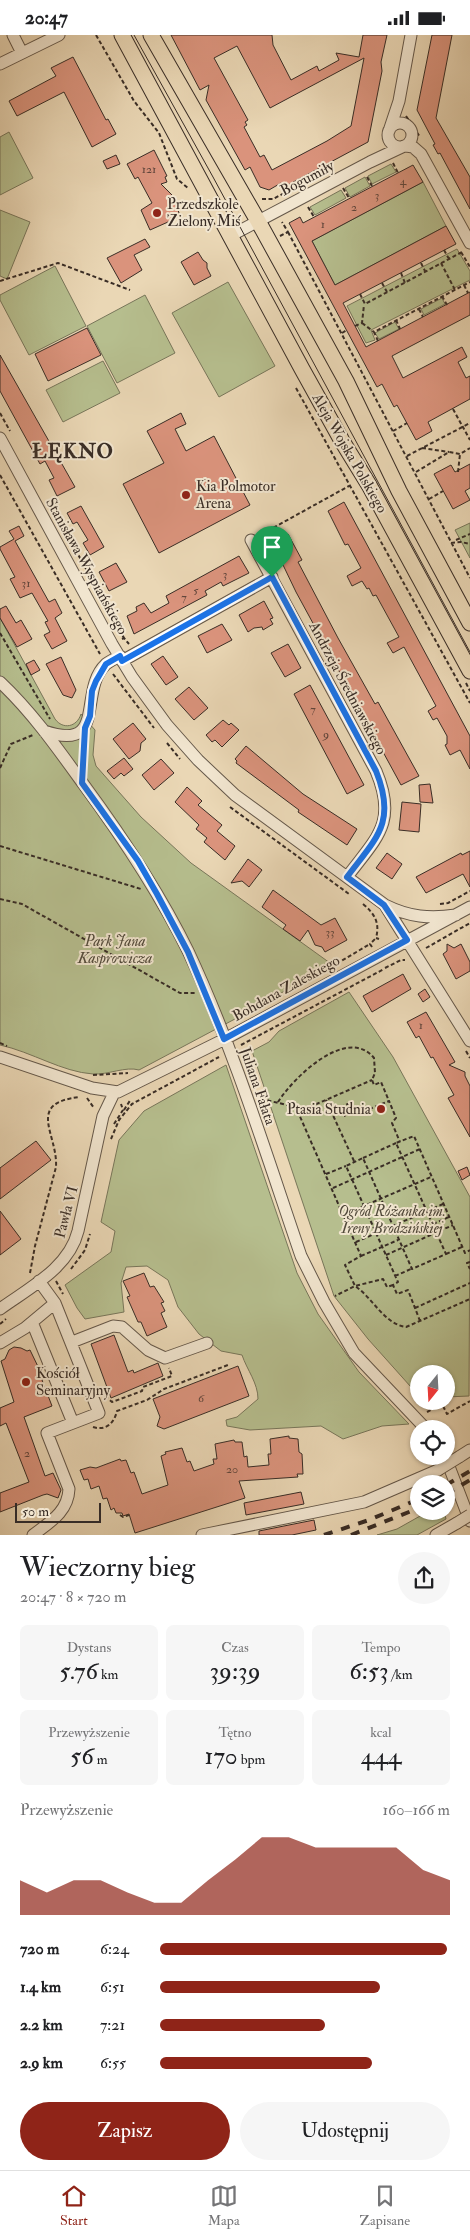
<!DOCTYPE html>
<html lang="pl">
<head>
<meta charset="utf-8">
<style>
	:root { --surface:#fff; --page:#f6f6f6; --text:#202124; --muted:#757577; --line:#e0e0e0; --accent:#8f2418 }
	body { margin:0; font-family:"IM FELL Double Pica",serif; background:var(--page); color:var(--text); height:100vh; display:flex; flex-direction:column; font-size:19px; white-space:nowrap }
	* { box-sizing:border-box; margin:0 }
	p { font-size:16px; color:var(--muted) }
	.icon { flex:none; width:28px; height:28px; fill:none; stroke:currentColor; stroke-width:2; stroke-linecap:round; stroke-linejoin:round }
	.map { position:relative; height:1500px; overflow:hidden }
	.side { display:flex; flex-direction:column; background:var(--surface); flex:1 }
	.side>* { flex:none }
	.needle { width:32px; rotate:198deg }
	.fabs { position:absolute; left:410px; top:1330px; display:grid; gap:10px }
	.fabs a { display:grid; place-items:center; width:45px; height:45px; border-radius:50%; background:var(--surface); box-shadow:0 1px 4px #0004; font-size:25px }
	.scale { position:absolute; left:15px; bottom:12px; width:86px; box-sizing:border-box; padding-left:5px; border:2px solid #392d26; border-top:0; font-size:14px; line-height:18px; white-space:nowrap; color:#392d26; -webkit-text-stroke:4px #f1e5cf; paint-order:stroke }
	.pin { position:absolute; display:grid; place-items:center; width:42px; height:42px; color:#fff; margin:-51px -21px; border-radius:50% 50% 50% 0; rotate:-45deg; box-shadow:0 0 5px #0007 }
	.pin .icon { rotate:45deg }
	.round { display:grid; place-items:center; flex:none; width:52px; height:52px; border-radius:26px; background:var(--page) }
	.summary { display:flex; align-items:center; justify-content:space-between; height:85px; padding:0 20px }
	h1 { font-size:28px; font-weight:600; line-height:38px }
	.stats { display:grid; grid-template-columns:repeat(3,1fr); gap:8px; height:85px; padding:5px 20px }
	.stats div { display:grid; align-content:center; border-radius:8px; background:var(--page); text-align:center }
	.stats b { font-size:25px; font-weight:600 }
	.stats small { font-size:14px; font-weight:400 }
	.stats p { font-size:14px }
	.chart { height:140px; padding:10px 20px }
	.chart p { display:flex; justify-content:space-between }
	.chart svg { width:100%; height:90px; margin-top:5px; fill:var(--accent); opacity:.7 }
	.primary-button { display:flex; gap:10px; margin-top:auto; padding:10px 20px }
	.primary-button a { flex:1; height:58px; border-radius:30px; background:var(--accent); color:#fff; font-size:20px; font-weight:600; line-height:58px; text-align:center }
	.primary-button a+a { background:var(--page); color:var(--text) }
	ul { padding:0 20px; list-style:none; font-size:16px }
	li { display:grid; grid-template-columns:80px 60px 1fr; align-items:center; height:38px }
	li i { height:12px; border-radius:6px; background:var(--accent) }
	.status { display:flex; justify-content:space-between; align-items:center; height:35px; padding:0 25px; background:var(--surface); direction:ltr }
	.status svg { height:14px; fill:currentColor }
	.tab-bar { display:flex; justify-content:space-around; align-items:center; height:70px; border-top:1px solid var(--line); background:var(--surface); font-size:14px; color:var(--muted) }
	.tab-bar a { display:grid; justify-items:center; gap:2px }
	.tab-bar .selected { color:var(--accent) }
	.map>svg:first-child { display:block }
	.green { fill:#b6be8e; stroke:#78765a }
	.building { fill:#da937c; stroke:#392d26; fill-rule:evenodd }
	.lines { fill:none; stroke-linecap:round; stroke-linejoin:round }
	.minor-casing { stroke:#65584a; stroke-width:13 }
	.major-casing { stroke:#392d26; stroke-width:17 }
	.path { stroke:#392d26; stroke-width:2; stroke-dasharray:4 2.5; stroke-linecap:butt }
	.minor { stroke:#f1e5cf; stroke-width:11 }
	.major { stroke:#ead7b5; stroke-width:15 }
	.tram { stroke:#392d26; stroke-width:1 }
	.rail { stroke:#392d26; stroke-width:4; stroke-dasharray:9 9; stroke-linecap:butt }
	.minor-bridge-casing { stroke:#65584a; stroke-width:13; stroke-linecap:butt }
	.minor-bridge { stroke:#f1e5cf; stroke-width:11 }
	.route-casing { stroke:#fff; stroke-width:10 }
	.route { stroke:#1a73e8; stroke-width:6 }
	.poi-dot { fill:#8f2418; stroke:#f1e5cf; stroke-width:2 }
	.labels { text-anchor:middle; stroke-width:4; stroke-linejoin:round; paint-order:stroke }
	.number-label { font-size:12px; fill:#61463c }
	.street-label { font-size:15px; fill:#392d26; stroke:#f1e5cf }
	.poi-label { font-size:15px; fill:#392d26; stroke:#f1e5cf; text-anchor:start }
	.park-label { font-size:15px; font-style:italic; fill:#524a3b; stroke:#f1e5cf }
	.district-label { font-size:20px; font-weight:bold; letter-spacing:1px; fill:#392d26; stroke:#f1e5cf }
</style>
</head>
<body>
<div class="status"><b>20:47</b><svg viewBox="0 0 49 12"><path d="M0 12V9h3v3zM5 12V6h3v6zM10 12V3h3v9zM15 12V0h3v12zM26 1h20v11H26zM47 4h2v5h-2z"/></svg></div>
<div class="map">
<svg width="470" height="1500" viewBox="0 0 470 1500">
	<rect width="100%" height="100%" fill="#ead7b5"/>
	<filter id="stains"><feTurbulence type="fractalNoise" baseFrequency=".004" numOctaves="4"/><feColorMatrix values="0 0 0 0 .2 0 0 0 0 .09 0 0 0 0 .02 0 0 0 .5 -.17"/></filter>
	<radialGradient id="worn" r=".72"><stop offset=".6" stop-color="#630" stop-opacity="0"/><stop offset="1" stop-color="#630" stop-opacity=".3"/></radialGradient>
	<path class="green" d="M9 97 33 143 0 160V102Z
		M391 129 396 137 372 149 368 141Z
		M365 142 370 151 350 162 345 153Z
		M423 147 446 191 335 250 312 206Z
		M341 155 346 163 315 180 310 172Z
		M0 175 30 187 7 244 0 241Z
		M457 214 470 236V245L371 295 375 305 366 308 347 271Z
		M55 231 86 291 29 320 0 265V260Z
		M228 247 275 331 219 362 172 278Z
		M145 260 175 318 117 348 87 291Z
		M442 263 445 269 424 280 421 274Z
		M395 287 399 294 379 304 375 298Z
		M103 326 120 358 63 387 46 355Z
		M470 488V523L455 495Z
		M0 583 55 684C63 695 77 692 81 679L95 695 93 720 96 731 141 782 191 828 330 928 265 968 139 1035C126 1031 108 1040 93 1039 62 1037 32 1017 0 1010Z
		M349 957 393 1022 470 1162 469 1361 446 1362V1339H419V1361L368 1304 334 1261 252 1016 269 1007 279 996Z
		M226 1030 297 1238 318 1279 359 1337 409 1389 382 1391 343 1404 321 1391 250 1395 227 1391 226 1385 237 1382 258 1364C258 1348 247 1335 242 1320L221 1316 199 1299 178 1272 168 1245 147 1231 126 1232 121 1248 124 1277 85 1284 77 1273 65 1250 111 1217 115 1196 101 1187 119 1105 144 1076Z
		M429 1476H444L446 1484 417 1500H377L397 1494Z"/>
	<path class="building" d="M171 0H272L273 10 291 45 317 31 319 36 339 25 336 18 359 22 363 0H387L381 27 382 36 368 107 284 152 281 148 269 155 260 152 250 132 245 135 206 65 209 50 200 55ZM237 11 270 73 364 23 351 91 327 106 272 135 264 120 260 122 244 92 247 90 245 87 248 85 214 23Z
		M432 0H452L436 83 470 142V174L440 118 438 119 433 110 435 109 417 75Z
		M73 22 106 85 108 84 116 99 92 112 64 57 17 81 9 66 56 41 51 33Z
		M154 115 167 141 165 142 167 147 161 149 174 162 179 178 175 180 177 183 150 195 141 175 152 168 138 142 135 144 127 129Z
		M116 120 120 129 107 134 103 126Z
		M413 130 423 147 312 206 335 250 446 191 456 209 343 268 366 312 470 257V280L392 321 403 343 462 312 467 322 458 327 466 343 470 341V364L428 387 432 396 416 405 397 370 394 372 382 349 377 352 289 188 300 182 303 188Z
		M145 204 150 212 134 220 142 235 121 248 107 223Z
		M198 217 203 225 207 228V233L211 241 194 250 181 227Z
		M87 293 101 320 48 346 35 319Z
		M0 320 75 452 57 461 49 445 54 443 45 426 40 429 0 356Z
		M181 378 186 389 175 394 186 416 214 401 250 470 159 518 123 449 164 428 147 396Z
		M470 429V453L465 456 470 465 453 474 434 439 451 430 455 437Z
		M344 467 470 701V734L460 715 450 720 445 710 447 709V701L437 683 433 685 428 676 436 671 404 612 393 618 387 608 399 602 376 560 373 561 369 553 367 554 362 546 352 551 347 541 361 533 348 509 345 510 328 476Z
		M81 471 104 512 90 520 83 508 88 505 77 487 73 489 67 478Z
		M19 491 24 501 15 506 49 567 55 564 62 578 55 583 67 606 52 614 44 600 50 597 45 587 48 586 32 558 20 563 10 544 15 542 0 514V512L14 504 9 496Z
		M288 499 302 525 298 527 338 603 375 669 378 667 419 741 401 750 296 557 272 507Z
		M239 521 249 538 223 551 221 547 205 556 207 560 134 599 127 581 137 576 136 572 144 568 151 578 169 568 166 561Z
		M116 528 127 547 109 556 99 537Z
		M264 566 273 583 270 584 273 589 263 595 262 592 254 593 248 597 239 580Z
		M6 571 16 588 21 585 32 604 17 612 0 583V574Z
		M222 589 232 605 207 618 198 601Z
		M288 609 301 633 285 642 271 618Z
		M163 621 178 642 166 650 151 629Z
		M61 622 76 655 72 663 63 660 46 629Z
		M34 625 40 635 31 640 26 629Z
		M310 650 364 750 347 759 294 659Z
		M189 652 208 673 194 685 175 664Z
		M223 685 229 690 231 688 239 695 222 712 215 705 212 707 206 700Z
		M133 688 146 704 141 708 140 716 129 724 113 704Z
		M246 711 303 759 357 794 347 810 298 777 299 775 236 728 237 726 235 724Z
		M124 723 133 734 124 741 121 738 114 744 107 736Z
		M161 724 174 738 154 755 142 740Z
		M430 749 433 768 420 767 419 750Z
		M187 752 202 766 198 770 222 790 217 796 235 811 225 825 204 807 207 803 196 794 199 790 175 767Z
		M402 767 421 769 419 797 399 795Z
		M470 816V852L463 839 426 858 416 842 461 818 462 820Z
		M387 818 402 829 392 844 376 833Z
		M248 824 262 835 249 852 242 846 231 848Z
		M273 855 321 890 335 883 347 905 325 917 322 912 315 910 308 895 300 906 283 894 286 890 262 872Z
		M447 909 454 913 461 909 470 927V936L456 944 443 919 447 916Z
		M403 939 411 954 372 977 363 961Z
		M425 954 430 962 423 967 418 959Z
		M426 977 455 1027 449 1030 465 1037V1041L470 1051V1102L448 1063 454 1060 433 1022 431 1023 419 1001 416 1003 407 987Z
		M36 1106 51 1125 0 1164V1133Z
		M467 1132 470 1140 462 1145 458 1136Z
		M0 1176 21 1204 0 1220Z
		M144 1238 150 1252 154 1251 164 1267 161 1268 165 1276 161 1278 167 1292 147 1301 141 1287H138L127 1262 130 1261 123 1246Z
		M114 1300 128 1337 133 1335 134 1338 158 1328 163 1341 111 1363 91 1309Z
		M14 1312 21 1313 27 1316 30 1315 44 1344 42 1345 52 1371 24 1382 45 1441 53 1438 61 1455 58 1463 47 1459 43 1460 0 1477V1458L29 1447 6 1388 0 1391V1373L14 1367 1 1326 5 1324 9 1315Z
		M238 1331 249 1361 164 1394 157 1391 160 1382 153 1364Z
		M289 1401V1403L298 1404 299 1417 302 1419 303 1439H297L298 1442 239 1446 245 1463 135 1498 129 1479 123 1481 122 1478H116L114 1473 111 1475 107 1463 103 1464 99 1451 91 1454 88 1444 84 1445 80 1435 90 1432 96 1433 120 1424 121 1426 126 1425 131 1438 134 1437 142 1459 168 1450 161 1421 166 1419 165 1417 182 1413 187 1427 190 1426 194 1436 214 1429 213 1424H217L215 1409 234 1405 235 1407H242L244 1422 247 1421 248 1432 269 1430 268 1419H271L270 1404Z
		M301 1457 304 1469 246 1480 244 1468Z
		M314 1485 316 1495 292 1500H259V1496Z"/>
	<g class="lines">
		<g class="minor-casing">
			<path id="minor" d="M13 0 22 18
				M0 29 59 0
				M388 100a12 12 0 1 1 24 0a12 12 0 1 1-24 0Z
				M389 96 399 66 411 0
				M406 111 413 112 421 119 470 208
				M230 201 370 127 404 111
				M0 403 112 609 132 642 167 690 198 725 235 760 385 870C409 882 430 884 456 880
				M251 505 376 736C398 788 376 803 347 842
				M122 626 272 542
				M0 647C32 677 58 714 84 750 123 803 159 857 188 916 234 1014 266 1119 301 1221L324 1267 354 1318 426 1394
				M44 696C109 718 77 656 106 629 110 626 116 623 120 621
				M386 872 470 1006
				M0 1022 92 1053 118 1057 225 1004 470 872
				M39 1246 55 1268 99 1378 73 1388
				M0 1274C29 1253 69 1233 78 1196L103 1081 114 1058
				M32 1287 73 1388 47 1398 69 1454C68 1477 50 1487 33 1500
				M72 1307 113 1291 122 1292 148 1315 165 1323 207 1308
				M0 1308 25 1293 55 1268
				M445 1421 470 1486
				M459 1422 470 1415
				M202 1500 364 1467 438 1435
				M436 1500 457 1488"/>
		</g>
		<g class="major-casing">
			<path id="major" d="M122 0 302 334 342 406 369 450 470 636
				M151 0 258 186 346 346 399 456 470 588"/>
		</g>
		<path class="path" d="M96 0 134 66 159 98 177 144 188 153
			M406 81 420 102
			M393 128 398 138
			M367 142 372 151
			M343 153 349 163
			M262 164H273L323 138
			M308 172 314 182
			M288 197 470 543
			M280 201 288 197 282 187
			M444 215 449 224
			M461 217 470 232
			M421 228 425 236
			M441 228 455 255
			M401 238 405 248
			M0 246 58 228 130 255
			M382 248 387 257
			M464 250 468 258
			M360 259 365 269 462 217
			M442 261 447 270
			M419 274 423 282
			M396 285 400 294
			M362 288 374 297
			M355 291 362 288 364 270
			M342 298 347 295
			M378 306 374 297 470 247
			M296 353 470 668
			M453 374 470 405
			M0 378 10 396
			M393 396 407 388
			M422 413 449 417
			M407 421 470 388
			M416 437 449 417 460 419 470 413
			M458 437 460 419
			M0 440 100 619
			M429 464 443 456
			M63 492 124 603
			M262 499 349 451
			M456 505 470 499
			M451 508 461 507 470 509
			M0 598 50 684
			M122 604 124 603 129 609
			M113 639 154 693
			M466 648 470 656
			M167 708 180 724
			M83 728 84 708
			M0 733 11 709 33 700
			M230 772 349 859
			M0 811 141 854
			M0 864 22 869 180 958H196
			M363 869C375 879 380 888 376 903L379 904
			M440 869 448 868 470 856
			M372 912 370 909 376 903
			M426 913 470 888
			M331 932 370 909
			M385 933 401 925H405
			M0 1008 7 1011
			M241 1010 384 934
			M466 1016 470 1023
			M93 1040 128 1038
			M87 1063 94 1073
			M261 1064 292 1071 298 1077 361 1221 345 1230 355 1251 335 1261
			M326 1065 331 1076
			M278 1067C293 1043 347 990 374 1023L375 1038 372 1045 374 1050 381 1047 389 1066
			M340 1072 345 1081 354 1077
			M124 1075 131 1064
			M298 1077 372 1045
			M114 1089 123 1075 121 1069
			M111 1104 119 1085 132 1069 219 1022
			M363 1123 396 1108
			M354 1126 331 1076 350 1068 355 1080 389 1066 396 1083 392 1088 400 1107
			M326 1139 346 1131
			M333 1153 420 1114
			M343 1180 431 1142
			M433 1189 449 1182
			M356 1207 443 1169
			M446 1219 462 1212
			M386 1220 453 1190
			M361 1221 398 1205
			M470 1227 467 1228 470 1234
			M71 1234 85 1215 90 1199
			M30 1238 35 1211 56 1132C58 1099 25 1068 80 1062
			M395 1241 411 1234
			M56 1246 63 1259
			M393 1250 387 1252 383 1244 355 1251C373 1263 384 1289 406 1292L470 1264
			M415 1273 470 1248
			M420 1286 408 1255 397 1259 393 1250 398 1247 346 1131 363 1123 412 1234 446 1219 396 1108 414 1101 465 1218 470 1215
			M0 1289 6 1284
			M105 1361 112 1367 142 1356 143 1352 172 1341 169 1333
			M427 1377 442 1369 447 1379 470 1366
			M93 1392C105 1396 114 1389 117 1376L147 1365 164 1354 228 1330
			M120 1480 123 1482 129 1480"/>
		<use href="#minor" class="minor"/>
		<use href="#major" class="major"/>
		<path class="tram" d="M134 0 213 142 470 617"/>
		<path class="rail" d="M446 1450 470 1436
			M446 1459 470 1445
			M324 1500 369 1485 419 1464
			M351 1500 419 1473"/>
		<g class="minor-bridge-casing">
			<path id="minor-bridge" d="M438 1435 459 1422
				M457 1488 470 1480"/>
		</g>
		<use href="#minor-bridge" class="minor-bridge"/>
	</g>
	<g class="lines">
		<g class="route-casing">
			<path id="route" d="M272 542 376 736C397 788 376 803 347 842L384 870 407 905 224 1004 188 917 157 859 138 826 82 748 85 693 90 681 92 656 96 646 106 629 120 621 122 626Z"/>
		</g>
		<use href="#route" class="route"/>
	</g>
	<g class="poi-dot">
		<circle cx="157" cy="178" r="5"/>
		<circle cx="186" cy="460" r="5"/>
		<circle cx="381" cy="1074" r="5"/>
		<circle cx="26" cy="1347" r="5"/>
	</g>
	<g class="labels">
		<g class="number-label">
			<text x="149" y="138">121</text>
			<text x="403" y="150">4</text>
			<text x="377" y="164">3</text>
			<text x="354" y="176">2</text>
			<text x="323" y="193">1</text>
			<text x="225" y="543">3</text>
			<text x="26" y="552">31</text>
			<text x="196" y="559">5</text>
			<text x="184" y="566">7</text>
			<text x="313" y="678">7</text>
			<text x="326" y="703">9</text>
			<text x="330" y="901">33</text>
			<text x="421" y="994">1</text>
			<text x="201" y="1367">6</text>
			<text x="27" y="1422">2</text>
			<text x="232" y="1438">20</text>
		</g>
		<g class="street-label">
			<text transform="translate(307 143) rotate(-28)" y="5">Bogumiły</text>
			<text transform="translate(350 418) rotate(60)" y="5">Aleja Wojska Polskiego</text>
			<text transform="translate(87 531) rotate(61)" y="5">Stanisława Wyspiańskiego</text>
			<text transform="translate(348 653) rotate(62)" y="5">Andrzeja Średniawskiego</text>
			<text transform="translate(286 953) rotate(-29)" y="5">Bohdana Zaleskiego</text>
			<text transform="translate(258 1051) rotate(71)" y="5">Juliana Fałata</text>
			<text transform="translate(66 1177) rotate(-75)" y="5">Pawła VI</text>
		</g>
		<g class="poi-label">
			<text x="167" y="174">Przedszkole<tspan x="167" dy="17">Zielony Miś</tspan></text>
			<text x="196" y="456">Kia Polmotor<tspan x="196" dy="17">Arena</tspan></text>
			<text x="371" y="1079" text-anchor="end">Ptasia Studnia</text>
			<text x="36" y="1343">Kościół<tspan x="36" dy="17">Seminaryjny</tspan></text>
		</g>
		<g class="park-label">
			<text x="115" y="911">Park Jana<tspan x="115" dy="17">Kasprowicza</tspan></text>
			<text x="392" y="1181">Ogród Różanka im.<tspan x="392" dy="17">Ireny Brodzińskiej</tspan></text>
		</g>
		<g class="district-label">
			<text x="73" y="423">ŁĘKNO</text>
		</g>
	</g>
	<rect width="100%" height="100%" filter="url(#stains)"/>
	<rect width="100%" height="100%" fill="url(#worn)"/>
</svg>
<div class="fabs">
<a><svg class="needle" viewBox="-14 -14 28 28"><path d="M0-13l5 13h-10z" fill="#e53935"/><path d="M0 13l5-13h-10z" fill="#757577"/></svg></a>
<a><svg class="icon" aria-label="locate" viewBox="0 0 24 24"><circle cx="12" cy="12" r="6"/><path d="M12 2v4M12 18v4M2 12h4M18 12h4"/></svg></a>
<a><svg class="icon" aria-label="layers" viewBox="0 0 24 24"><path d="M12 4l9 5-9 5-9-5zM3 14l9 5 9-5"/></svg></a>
</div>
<div class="scale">50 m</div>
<div class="pin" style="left:272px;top:542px;background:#1e9e55"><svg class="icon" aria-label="arrive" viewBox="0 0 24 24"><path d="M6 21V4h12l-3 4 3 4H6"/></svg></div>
</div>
<section class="side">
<div class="summary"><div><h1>Wieczorny bieg</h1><p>20:47 · 8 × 720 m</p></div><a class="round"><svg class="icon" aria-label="share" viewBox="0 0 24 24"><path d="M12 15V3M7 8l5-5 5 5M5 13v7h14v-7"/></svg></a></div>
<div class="stats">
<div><p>Dystans</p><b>5.76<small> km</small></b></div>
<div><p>Czas</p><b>39:39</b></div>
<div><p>Tempo</p><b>6:53<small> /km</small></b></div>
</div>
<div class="stats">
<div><p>Przewyższenie</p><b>56<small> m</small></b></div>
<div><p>Tętno</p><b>170<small> bpm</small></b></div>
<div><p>kcal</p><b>444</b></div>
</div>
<div class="chart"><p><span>Przewyższenie</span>160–166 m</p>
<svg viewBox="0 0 160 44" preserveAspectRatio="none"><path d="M0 44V27L10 33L20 27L30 27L40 33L50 38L60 38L70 27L80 17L90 6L100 6L110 11L120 11L130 11L140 11L150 22L160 27V44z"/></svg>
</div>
<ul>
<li><b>720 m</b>6:24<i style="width:99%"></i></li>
<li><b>1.4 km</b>6:51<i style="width:76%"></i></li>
<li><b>2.2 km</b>7:21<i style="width:57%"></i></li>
<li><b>2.9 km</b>6:55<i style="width:73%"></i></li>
</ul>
<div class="primary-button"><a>Zapisz</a><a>Udostępnij</a></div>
</section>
<nav class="tab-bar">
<a class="selected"><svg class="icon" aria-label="home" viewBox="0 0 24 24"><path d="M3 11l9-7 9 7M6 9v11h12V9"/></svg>Start</a>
<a><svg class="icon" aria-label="map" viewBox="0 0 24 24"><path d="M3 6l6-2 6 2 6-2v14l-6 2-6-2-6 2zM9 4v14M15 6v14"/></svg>Mapa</a>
<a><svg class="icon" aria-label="saved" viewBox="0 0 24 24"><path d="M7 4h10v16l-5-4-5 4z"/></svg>Zapisane</a>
</nav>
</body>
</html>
